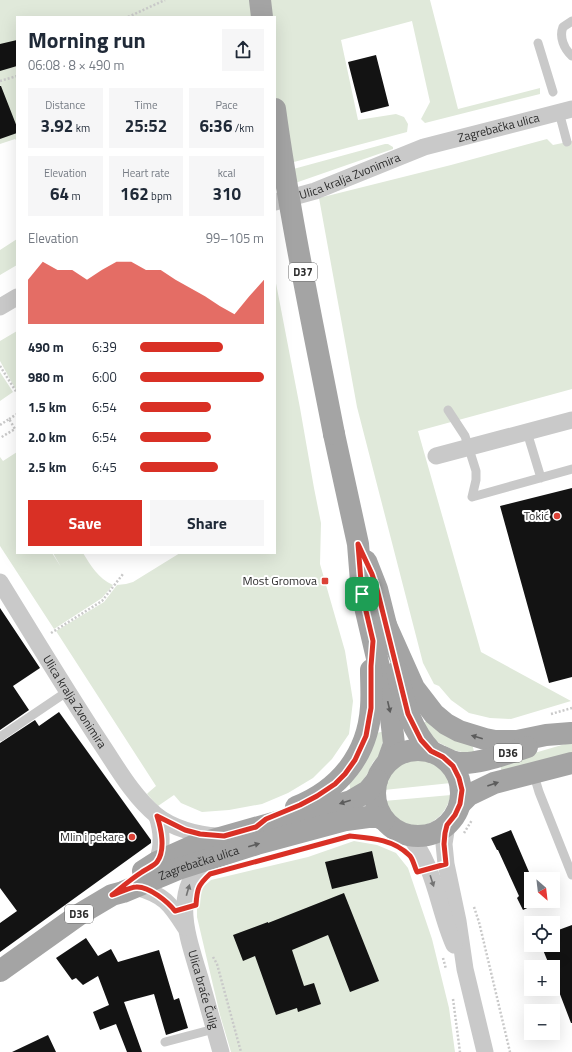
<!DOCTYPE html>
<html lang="en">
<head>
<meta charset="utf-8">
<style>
	:root { --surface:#fff; --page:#f6f6f7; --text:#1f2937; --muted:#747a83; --accent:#d93025 }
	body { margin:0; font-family:"Titillium Web",sans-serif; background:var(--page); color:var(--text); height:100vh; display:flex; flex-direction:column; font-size:15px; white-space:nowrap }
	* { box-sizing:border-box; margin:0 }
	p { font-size:13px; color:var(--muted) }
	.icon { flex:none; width:22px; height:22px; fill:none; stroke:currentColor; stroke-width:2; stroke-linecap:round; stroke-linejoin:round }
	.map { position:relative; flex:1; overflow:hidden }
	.drawer { position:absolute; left:16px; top:16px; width:260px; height:538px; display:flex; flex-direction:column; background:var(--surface); border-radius:0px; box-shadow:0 4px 16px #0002 }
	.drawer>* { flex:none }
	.needle { width:26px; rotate:152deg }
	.fabs { position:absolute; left:524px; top:872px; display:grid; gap:8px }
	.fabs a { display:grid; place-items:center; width:36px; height:36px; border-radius:0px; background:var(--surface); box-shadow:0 4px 16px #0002; font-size:20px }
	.pin { position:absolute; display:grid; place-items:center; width:34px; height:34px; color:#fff; margin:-17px; border-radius:8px; box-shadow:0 2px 6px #0006 }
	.round { display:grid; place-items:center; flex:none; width:42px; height:42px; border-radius:0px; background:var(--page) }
	.summary { display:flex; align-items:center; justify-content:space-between; height:68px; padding:0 12px }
	h1 { font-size:22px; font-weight:700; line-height:30px }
	.metrics { display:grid; grid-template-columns:repeat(3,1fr); gap:6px; height:68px; padding:4px 12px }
	.metrics div { display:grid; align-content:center; border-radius:0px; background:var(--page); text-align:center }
	.metrics b { font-size:17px; font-weight:700 }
	.metrics small { font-size:11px; font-weight:400 }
	.metrics p { font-size:11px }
	.chart { height:112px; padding:8px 12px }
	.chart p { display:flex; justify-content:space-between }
	.chart svg { width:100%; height:72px; margin-top:4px; fill:var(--accent); opacity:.7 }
	.primary-button { display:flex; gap:8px; margin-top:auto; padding:8px 12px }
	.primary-button a { flex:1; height:46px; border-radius:0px; background:var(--accent); color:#fff; font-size:16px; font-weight:700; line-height:46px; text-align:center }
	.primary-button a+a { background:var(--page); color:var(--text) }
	ul { padding:0 12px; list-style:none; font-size:13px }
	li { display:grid; grid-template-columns:64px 48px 1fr; align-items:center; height:30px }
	li i { height:10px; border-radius:5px; background:var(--accent) }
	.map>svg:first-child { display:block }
	.green { fill:#e0e9da }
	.building { fill:#131313 }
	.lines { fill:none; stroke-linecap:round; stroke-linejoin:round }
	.path { stroke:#c9c9c9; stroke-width:2.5; stroke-dasharray:2 2; stroke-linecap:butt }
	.lane { stroke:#c9c9c9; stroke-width:9 }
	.street { stroke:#c9c9c9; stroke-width:17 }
	.primary { stroke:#a4a4a4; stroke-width:22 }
	.primary-bridge { stroke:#a4a4a4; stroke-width:22 }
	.oneway { fill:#5c5c5c }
	.oneway2 { fill:#737373 }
	.route-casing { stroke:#fff; stroke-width:8 }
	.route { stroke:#d93025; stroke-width:5 }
	.poi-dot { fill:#db4136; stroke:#fff; stroke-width:1.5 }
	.labels { text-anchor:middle; stroke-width:4; stroke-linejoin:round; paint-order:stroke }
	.shield { fill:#fff; stroke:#6b6b6b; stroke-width:1 }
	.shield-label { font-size:11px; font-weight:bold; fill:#2c2c2c }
	.street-label { font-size:12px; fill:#2c2c2c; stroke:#fff }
	.poi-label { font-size:12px; fill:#2c2c2c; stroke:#fff; text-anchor:end }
</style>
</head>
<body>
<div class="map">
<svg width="572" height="1052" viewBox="0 0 572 1052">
	<rect width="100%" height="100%" fill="#fff"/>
	<path class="green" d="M0 0H430L458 109 540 88V94L425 123 421 119 430 102 412 21 341 40 358 120 396 114 404 117 408 124 407 132 275 167V17H17V141L15 139 0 144Z
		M547 139 553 145 572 141V389L418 431 481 652 571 701 511 719 490 718 469 713 451 700 439 686 434 684 423 663 357 407 319 198 451 165Z
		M385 144H388L393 147V149L275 190V174Z
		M17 239V265L0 275V250Z
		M275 278 300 408 314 488 321 523 320 564 345 651 353 701 349 734 332 759 313 778 288 793 262 804 229 810 202 812 181 803 174 795 158 806 147 794 149 792 156 786 56 631 104 602 117 585 126 584 133 582 180 553H275V508H276L275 500Z
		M17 331V390H16L0 361V341Z
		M0 372 13 392 0 401Z
		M17 452V553H52L61 567 53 553H83C91 566 98 578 113 585L102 598 54 629 0 546V457L3 461Z
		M431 720 472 744 475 755 453 750 436 741 421 723Z
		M386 731 379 756 373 762 368 773 359 786 351 793 349 782 376 733Z
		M572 742V755L502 775 500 763Z
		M414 759C432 760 444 766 451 783L384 790C387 773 398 764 414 759Z
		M451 795C441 833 400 837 384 801Z
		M354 841 377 845 396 853 408 868 432 939 449 1008 455 1052H231L220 1015 197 917V892L211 880 308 857Z"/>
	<path class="building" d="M17 40V66L0 71V44Z
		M376 55 389 106 361 113 348 62Z
		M0 86H1L17 127V133L0 139Z
		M572 488V677L549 683 500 506Z
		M0 608 40 668 13 686 29 710 0 730Z
		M59 712 151 840V843L0 952V923L17 911 0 888V743L35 720 39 726Z
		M511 830 532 879H531V901H542L523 910 517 898 519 896 498 850H497L491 838Z
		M372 851 378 878 332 889 325 862Z
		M344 893 379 981 350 992 328 935 292 950 304 986 314 983 321 1004 298 1012 297 1008 276 1015 255 956 243 961 233 935 268 922V923Z
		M572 925V1023H571L553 976V967H550L541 945H553V932Z
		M86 938 98 956 111 949 118 962 159 950 174 1000 179 998 188 1028 166 1035 154 994 124 1002 142 1052H127L116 1024 100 1030 93 1012 109 1005 98 976 83 985 76 978 72 980 56 958Z
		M48 1035 56 1052H12Z"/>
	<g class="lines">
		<path class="path" d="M128 17 165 0
			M0 81 17 76
			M0 366 17 393
			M9 419 17 414
			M0 425 9 419 15 429 0 438
			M51 633 102 601 123 574
			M551 714 572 708
			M464 833 472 820
			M381 840 393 844
			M474 907 479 922 510 1052
			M213 957 217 964 241 1052
			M443 958 446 969
			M453 999 460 1052"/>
		<path class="lane" d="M572 21 563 27C559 37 564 49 572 56
			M538 43 553 92
			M559 112 567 142
			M448 410 465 436 476 471V480L472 497 572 469
			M527 432 541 478
			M0 737 68 691
			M533 772 539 792 572 875
			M165 1042 214 1029"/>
		<g class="street">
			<path id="s1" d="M275 202 315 191 424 147 572 109"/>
			<path d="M0 307 17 297"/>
			<path d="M436 456 572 420"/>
			<path id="s2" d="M0 582C34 637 67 692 102 745 118 769 133 796 156 815 172 828 197 835 218 836"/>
			<path d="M157 816C162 832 163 845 157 862"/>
			<path d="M447 825 444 844 446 864 458 921 465 969 485 1052"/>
			<path d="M408 835C435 863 438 910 454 945"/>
			<path id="s3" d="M208 858C169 892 188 937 200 978 207 1003 214 1027 221 1052"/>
			<path d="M136 887C164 895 170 903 185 927"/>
		</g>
		<g class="primary">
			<path d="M260 0 262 17"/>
			<path d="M334 434 358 544 362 594 391 718 394 744 388 761"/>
			<path d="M366 561 377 589 389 637"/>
			<path d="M385 623 414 688 434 714 446 724 459 731 485 739 495 741H517L546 735 571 733"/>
			<path d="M397 672C405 703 409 727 431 751"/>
			<circle cx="418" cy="793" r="43"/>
			<path d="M443 757C447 759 451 761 455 762 473 767 509 753 527 747"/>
			<path d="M460 804 469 795 494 783 572 763"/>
			<path d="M296 807C339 790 368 755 371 707 372 695 371 683 371 670"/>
			<path d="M143 871 157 862 195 845 351 801 368 791 377 780"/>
			<path id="s4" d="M0 971 80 914 112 895 123 892 178 869 257 844 346 820 368 817H378L384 820"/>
		</g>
		<path class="primary-bridge" d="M275 109C290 218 313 326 334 434"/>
	</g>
	<defs><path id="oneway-solid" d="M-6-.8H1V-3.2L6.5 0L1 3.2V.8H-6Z"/></defs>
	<g class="oneway">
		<use href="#oneway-solid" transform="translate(389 707) rotate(77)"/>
		<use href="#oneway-solid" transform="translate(477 737) rotate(-164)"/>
		<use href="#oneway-solid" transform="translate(493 784) rotate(-19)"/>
		<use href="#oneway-solid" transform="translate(345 802) rotate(163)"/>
		<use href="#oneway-solid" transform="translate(254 845) rotate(-16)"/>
	</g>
	<g class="oneway2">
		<use href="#oneway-solid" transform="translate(432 881) rotate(72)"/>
		<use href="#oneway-solid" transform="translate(188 890) rotate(-74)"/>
	</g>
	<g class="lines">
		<g class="route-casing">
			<path id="route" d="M358 544 372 574 377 589 408 714 421 740 431 751 443 757 453 766 459 778 462 790 460 804 455 815 447 825 445 833 444 844 446 864 417 872C414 866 413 858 409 855 393 839 370 838 350 836L210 874C198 885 197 889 196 905L175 911C168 902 149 886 136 887 131 887 118 893 112 895 122 887 131 879 142 872 146 869 154 866 157 862 166 850 161 828 157 816L185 830 200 834 224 836 256 827 266 819 300 805 317 796 335 784 345 774 355 760 366 736 371 708V666L373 641 362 594Z"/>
		</g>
		<use href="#route" class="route"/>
	</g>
	<g class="poi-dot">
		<circle cx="557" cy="516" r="4"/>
		<rect x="321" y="577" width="8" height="8" rx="2"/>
		<circle cx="132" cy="837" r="4"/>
	</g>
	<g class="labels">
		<g class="shield">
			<rect x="289" y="263" width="28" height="18" rx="3"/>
			<rect x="494" y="744" width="28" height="18" rx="3"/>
			<rect x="65" y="905" width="28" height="18" rx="3"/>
		</g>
		<g class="shield-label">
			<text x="303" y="276">D37</text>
			<text x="508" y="757">D36</text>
			<text x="79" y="918">D36</text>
		</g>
		<g class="street-label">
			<text dy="4" stroke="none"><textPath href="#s1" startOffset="236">Zagrebačka ulica</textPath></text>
			<text dy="4" stroke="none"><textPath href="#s1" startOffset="79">Ulica kralja Zvonimira</textPath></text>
			<text dy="4" stroke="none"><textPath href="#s2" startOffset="141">Ulica kralja Zvonimira</textPath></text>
			<text dy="4" stroke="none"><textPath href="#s4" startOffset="228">Zagrebačka ulica</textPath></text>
			<text dy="4" stroke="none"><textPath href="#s3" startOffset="141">Ulica braće Čulig</textPath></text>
		</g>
		<g class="poi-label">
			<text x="549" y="520">Tokić</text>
			<text x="317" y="585">Most Gromova</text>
			<text x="124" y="841">Mlin i pekare</text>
		</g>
	</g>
</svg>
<div class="fabs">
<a><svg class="needle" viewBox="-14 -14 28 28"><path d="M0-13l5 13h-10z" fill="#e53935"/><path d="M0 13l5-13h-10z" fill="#747a83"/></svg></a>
<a><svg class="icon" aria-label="locate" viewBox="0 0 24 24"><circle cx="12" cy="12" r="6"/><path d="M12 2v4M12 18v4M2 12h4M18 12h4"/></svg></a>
<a>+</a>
<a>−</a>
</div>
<div class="pin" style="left:362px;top:594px;background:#1e9e55"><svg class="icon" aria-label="arrive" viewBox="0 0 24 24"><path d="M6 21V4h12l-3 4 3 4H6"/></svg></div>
<section class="drawer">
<div class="summary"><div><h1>Morning run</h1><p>06:08 · 8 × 490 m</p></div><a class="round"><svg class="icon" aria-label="share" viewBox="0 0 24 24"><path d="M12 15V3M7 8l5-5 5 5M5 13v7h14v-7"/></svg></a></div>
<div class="metrics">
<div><p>Distance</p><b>3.92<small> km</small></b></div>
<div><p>Time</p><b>25:52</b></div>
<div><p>Pace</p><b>6:36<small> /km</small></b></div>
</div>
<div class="metrics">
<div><p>Elevation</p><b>64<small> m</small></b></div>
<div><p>Heart rate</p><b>162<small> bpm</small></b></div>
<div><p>kcal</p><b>310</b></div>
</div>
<div class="chart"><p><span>Elevation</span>99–105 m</p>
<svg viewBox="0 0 160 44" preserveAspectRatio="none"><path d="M0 44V17L10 6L20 11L30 11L40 17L50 11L60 6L70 6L80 11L90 11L100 17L110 22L120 27L130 33L140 38L150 27L160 17V44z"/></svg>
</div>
<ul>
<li><b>490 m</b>6:39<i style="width:67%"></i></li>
<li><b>980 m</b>6:00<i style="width:100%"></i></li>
<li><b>1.5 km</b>6:54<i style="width:57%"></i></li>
<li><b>2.0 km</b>6:54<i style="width:57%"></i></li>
<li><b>2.5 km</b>6:45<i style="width:63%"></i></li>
</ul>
<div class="primary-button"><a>Save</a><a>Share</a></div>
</section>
</div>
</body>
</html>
